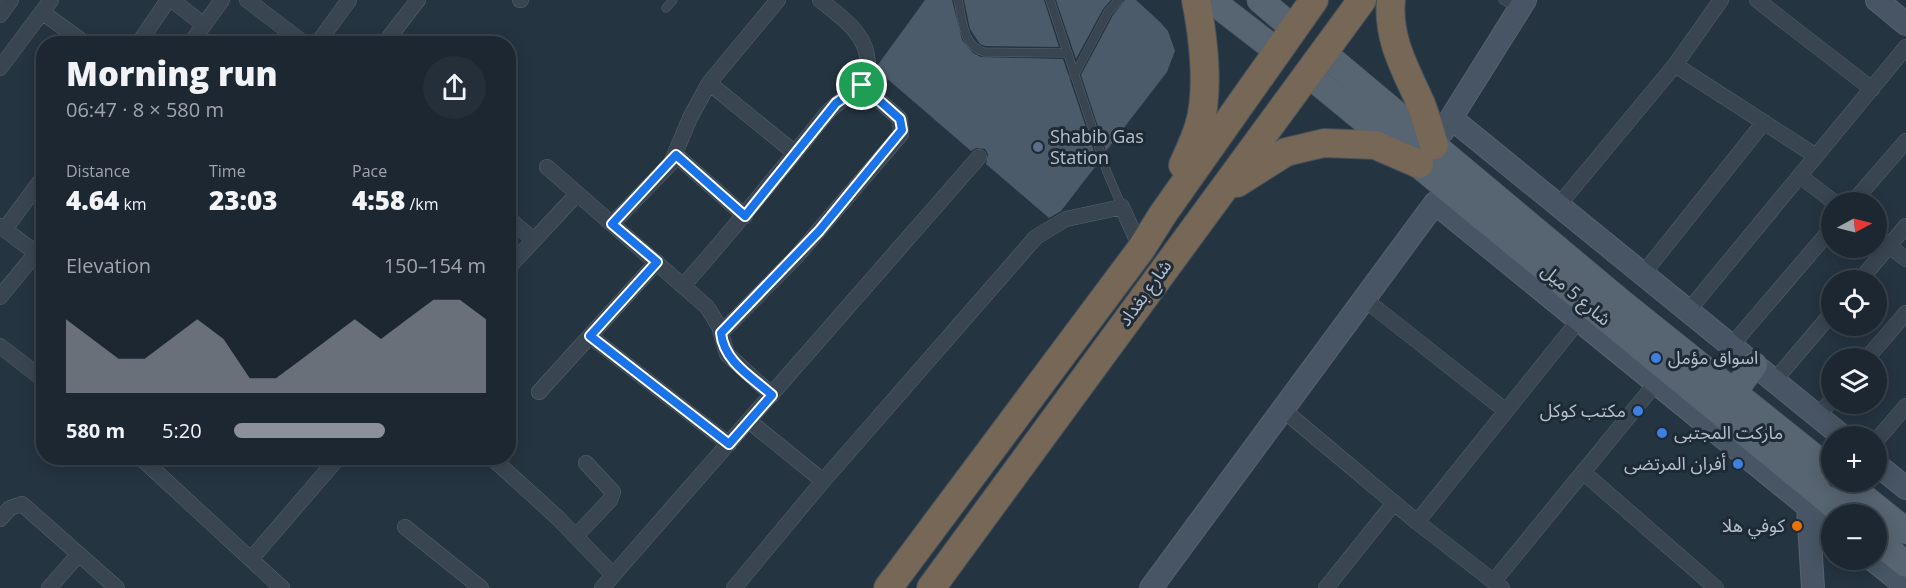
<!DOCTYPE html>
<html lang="en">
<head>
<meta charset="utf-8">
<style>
	:root { --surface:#1c2731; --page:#252f39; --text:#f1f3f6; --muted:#a0a5ab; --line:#3a444d; --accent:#8c9099 }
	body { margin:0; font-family:"Open Sans","Noto Sans Arabic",sans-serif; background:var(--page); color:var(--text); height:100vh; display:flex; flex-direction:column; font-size:22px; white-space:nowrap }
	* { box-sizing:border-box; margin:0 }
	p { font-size:20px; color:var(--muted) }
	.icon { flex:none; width:33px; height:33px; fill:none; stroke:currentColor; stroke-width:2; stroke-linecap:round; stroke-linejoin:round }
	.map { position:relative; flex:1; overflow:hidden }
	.side { position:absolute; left:36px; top:36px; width:480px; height:429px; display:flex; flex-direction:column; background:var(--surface); border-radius:24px; box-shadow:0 3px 15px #0003,0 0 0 2px var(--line) }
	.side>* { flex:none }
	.needle { width:39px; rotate:83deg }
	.tools { position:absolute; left:1821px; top:192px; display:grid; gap:12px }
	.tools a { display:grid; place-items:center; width:66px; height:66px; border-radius:50%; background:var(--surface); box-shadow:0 3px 15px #0003,0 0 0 2px var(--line); font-size:30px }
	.pin { position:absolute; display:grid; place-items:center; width:51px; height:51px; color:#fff; margin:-26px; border:3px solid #fff; border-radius:50%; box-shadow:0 2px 6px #0007 }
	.round { display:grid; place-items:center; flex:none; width:63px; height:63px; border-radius:32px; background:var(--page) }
	.overview { display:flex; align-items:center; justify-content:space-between; height:102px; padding:0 30px }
	h1 { font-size:33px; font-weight:800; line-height:45px }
	.metrics { display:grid; grid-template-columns:repeat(3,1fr); gap:9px; height:102px; padding:6px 30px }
	.metrics div { display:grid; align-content:center }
	.metrics b { font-size:26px; font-weight:800 }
	.metrics small { font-size:16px; font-weight:400 }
	.metrics p { font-size:16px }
	.chart { height:168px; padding:12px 30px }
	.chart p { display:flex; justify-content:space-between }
	.chart svg { width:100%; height:108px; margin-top:6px; fill:var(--accent); opacity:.7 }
	ul { padding:0 30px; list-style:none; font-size:20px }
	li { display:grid; grid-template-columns:96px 72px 1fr; align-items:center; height:45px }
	li i { height:15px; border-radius:8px; background:var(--accent) }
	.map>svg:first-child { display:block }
	.building { fill:#4b5b6a }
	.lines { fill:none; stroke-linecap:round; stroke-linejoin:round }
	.lane-casing { stroke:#57636e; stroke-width:9 }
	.street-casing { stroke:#57636e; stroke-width:16 }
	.secondary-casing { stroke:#57636e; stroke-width:24 }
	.primary-casing { stroke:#46515d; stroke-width:27 }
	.highway-casing { stroke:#44505b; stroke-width:30 }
	.lane { stroke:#394551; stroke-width:8 }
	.street { stroke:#394551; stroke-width:15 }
	.secondary { stroke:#475564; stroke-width:22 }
	.primary { stroke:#576471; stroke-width:26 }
	.highway { stroke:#776756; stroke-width:28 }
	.route-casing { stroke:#fff; stroke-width:12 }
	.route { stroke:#1a73e8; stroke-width:8 }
	.service-dot { fill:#5c6f8a; stroke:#1e2a36; stroke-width:2 }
	.shop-dot { fill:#3f7fe0; stroke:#1e2a36; stroke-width:2 }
	.food-dot { fill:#e8710a; stroke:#1e2a36; stroke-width:2 }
	.labels { text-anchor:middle; stroke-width:6; stroke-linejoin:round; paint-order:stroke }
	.poi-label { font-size:18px; fill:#b6c0cb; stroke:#1e2a36; text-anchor:start }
	.street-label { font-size:18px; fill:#b6c0cb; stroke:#1e2a36 }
</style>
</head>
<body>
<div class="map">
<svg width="1906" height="588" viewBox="0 0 1906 588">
	<rect width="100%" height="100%" fill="#253441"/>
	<path class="building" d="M925 0H952L962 40 973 53 981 57 1063 59 1098 163 1061 211 1049 218 986 164 988 154 985 149 976 148 971 151 877 70V66Z
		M964 0H1044L1059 47 985 46 980 44 970 29Z
		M1056 0H1111L1103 9 1076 59Z
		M1125 0H1136L1160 22 1168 31 1175 51 1167 72 1106 151 1081 75 1113 15Z"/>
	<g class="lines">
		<g class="lane-casing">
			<path id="lane" d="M958 0C963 21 962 45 984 52L1068 53
				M1050 0 1107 172 1122 207
				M1503 0 1518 8
				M666 8 673 0
				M1074 76 1108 12 1119 0"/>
		</g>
		<g class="street-casing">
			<path id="street" d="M172 0 204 25
				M247 0 305 44
				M520 0H521
				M1757 0 1872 89
				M42 12 86 44
				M0 15 11 0
				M390 36 418 0
				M138 44 168 0
				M190 44 222 0
				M317 44 349 0
				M1675 65 1816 156
				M0 68 51 0
				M709 83 795 153
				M676 155 745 216
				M547 167 707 307 719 326 727 354 772 395
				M1800 176 1834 202
				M1853 202 1906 141
				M1558 206 1675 65 1721 0
				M508 218 534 240
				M612 224 671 163 690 118 709 83 778 0
				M0 226 36 253
				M5 229 44 176
				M1876 236 1906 259
				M508 268 577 194
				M1643 274 1764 122
				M1860 280 1906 226
				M684 285C733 229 780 172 827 113 838 100 865 87 867 72 873 38 843 18 820 0
				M0 297 44 243
				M1363 298 1506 411
				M1688 311 1906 47
				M721 333 796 257 901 134 900 119 862 85
				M590 336 729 444
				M0 346 44 380
				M1731 346 1832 228
				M1867 358 1906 313
				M1774 381 1832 313
				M539 392 657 262
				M1282 409 1417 522 1502 588
				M1817 416 1832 400
				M749 421 823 481
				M1876 441 1906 406
				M141 458 282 588
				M492 458 558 518 613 575
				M1583 472 1716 588
				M0 519 10 508 22 504 117 588
				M1417 522 1579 320
				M405 527 481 588
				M576 536 610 500 613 492 586 463
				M251 559 338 458
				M1494 581 1656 383
				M49 588 79 554
				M602 588 979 157
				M734 588 823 481 1036 237 1066 219 1122 207 1141 249
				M1326 588 1394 503"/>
		</g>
		<g class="secondary-casing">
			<path id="secondary" d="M1877 0 1906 24
				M1451 118 1842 436
				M1443 131 1525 0
				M1876 464 1906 488
				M1808 507 1813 588
				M1873 560 1906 586
				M1151 588 1435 203 1832 526"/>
		</g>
		<g class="primary-casing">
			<path id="primary" d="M1211 0 1277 51
				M1260 0 1293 28
				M1325 54 1620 301 1832 471
				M1309 75 1844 514
				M1734 392 1754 365
				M1845 482 1906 531
				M1876 540 1906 564"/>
		</g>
		<g class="highway-casing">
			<path id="highway" d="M1391 0C1387 39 1406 70 1421 104 1426 117 1430 131 1434 145
				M1183 165C1189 152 1195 139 1199 126 1210 91 1203 35 1196 0
				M1237 183 1286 152 1324 143 1375 145 1419 164
				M888 588 1141 249 1163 214 1314 0
				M931 588 1362 0"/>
		</g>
		<use href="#lane" class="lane"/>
		<use href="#street" class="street"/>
		<use href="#secondary" class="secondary"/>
		<use href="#primary" class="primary"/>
		<use href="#highway" class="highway"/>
	</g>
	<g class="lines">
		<g class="route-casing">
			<path id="route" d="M862 85 900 119 902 130 819 231 721 333C724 362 752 377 772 395L729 444 590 336 657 262 612 224 676 155 745 216 836 103Z"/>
		</g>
		<use href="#route" class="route"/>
	</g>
	<circle class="service-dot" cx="1038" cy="147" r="6"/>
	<g class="shop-dot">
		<circle cx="1656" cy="358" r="6"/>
		<circle cx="1638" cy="411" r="6"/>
		<circle cx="1662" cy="433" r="6"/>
		<circle cx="1738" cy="464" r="6"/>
	</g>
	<circle class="food-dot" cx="1797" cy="526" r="6"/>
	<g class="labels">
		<g class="poi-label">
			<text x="1050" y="143">Shabib Gas<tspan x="1050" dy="21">Station</tspan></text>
			<text x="1668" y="364">اسواق مؤمل</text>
			<text x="1626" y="417" text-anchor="end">مكتب كوكل</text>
			<text x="1674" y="439">ماركت المجتبى</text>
			<text x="1726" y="470" text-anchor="end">أفران المرتضى</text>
			<text x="1785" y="532" text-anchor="end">كوفي هلا</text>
		</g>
		<g class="street-label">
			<text transform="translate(1145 293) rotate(-54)" y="6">شارع بغداد</text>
			<text transform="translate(1576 295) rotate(40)" y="6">شارع 5 ميل</text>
		</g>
	</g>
</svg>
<div class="tools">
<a><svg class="needle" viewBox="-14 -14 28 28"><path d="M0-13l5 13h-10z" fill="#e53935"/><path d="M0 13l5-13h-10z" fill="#a0a5ab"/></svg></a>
<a><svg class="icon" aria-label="locate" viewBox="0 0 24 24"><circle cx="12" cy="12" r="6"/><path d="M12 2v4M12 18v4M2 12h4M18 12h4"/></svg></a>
<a><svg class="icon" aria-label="layers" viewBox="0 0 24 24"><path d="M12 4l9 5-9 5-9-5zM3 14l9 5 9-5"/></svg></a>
<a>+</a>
<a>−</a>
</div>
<div class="pin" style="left:862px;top:85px;background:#1e9e55"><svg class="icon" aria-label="arrive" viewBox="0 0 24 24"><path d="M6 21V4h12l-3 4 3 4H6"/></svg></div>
<section class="side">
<div class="overview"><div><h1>Morning run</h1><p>06:47 · 8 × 580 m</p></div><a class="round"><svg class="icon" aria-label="share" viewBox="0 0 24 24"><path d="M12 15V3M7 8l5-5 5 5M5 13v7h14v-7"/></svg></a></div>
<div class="metrics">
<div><p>Distance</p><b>4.64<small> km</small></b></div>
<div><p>Time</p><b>23:03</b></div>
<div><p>Pace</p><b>4:58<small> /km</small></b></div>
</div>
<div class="chart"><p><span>Elevation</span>150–154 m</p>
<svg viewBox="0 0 160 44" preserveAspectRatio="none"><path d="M0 44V14L10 22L20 30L30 30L40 22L50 14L60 22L70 38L80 38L90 30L100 22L110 14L120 22L130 14L140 6L150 6L160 14V44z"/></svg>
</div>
<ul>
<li><b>580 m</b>5:20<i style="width:60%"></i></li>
</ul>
</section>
</div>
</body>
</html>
